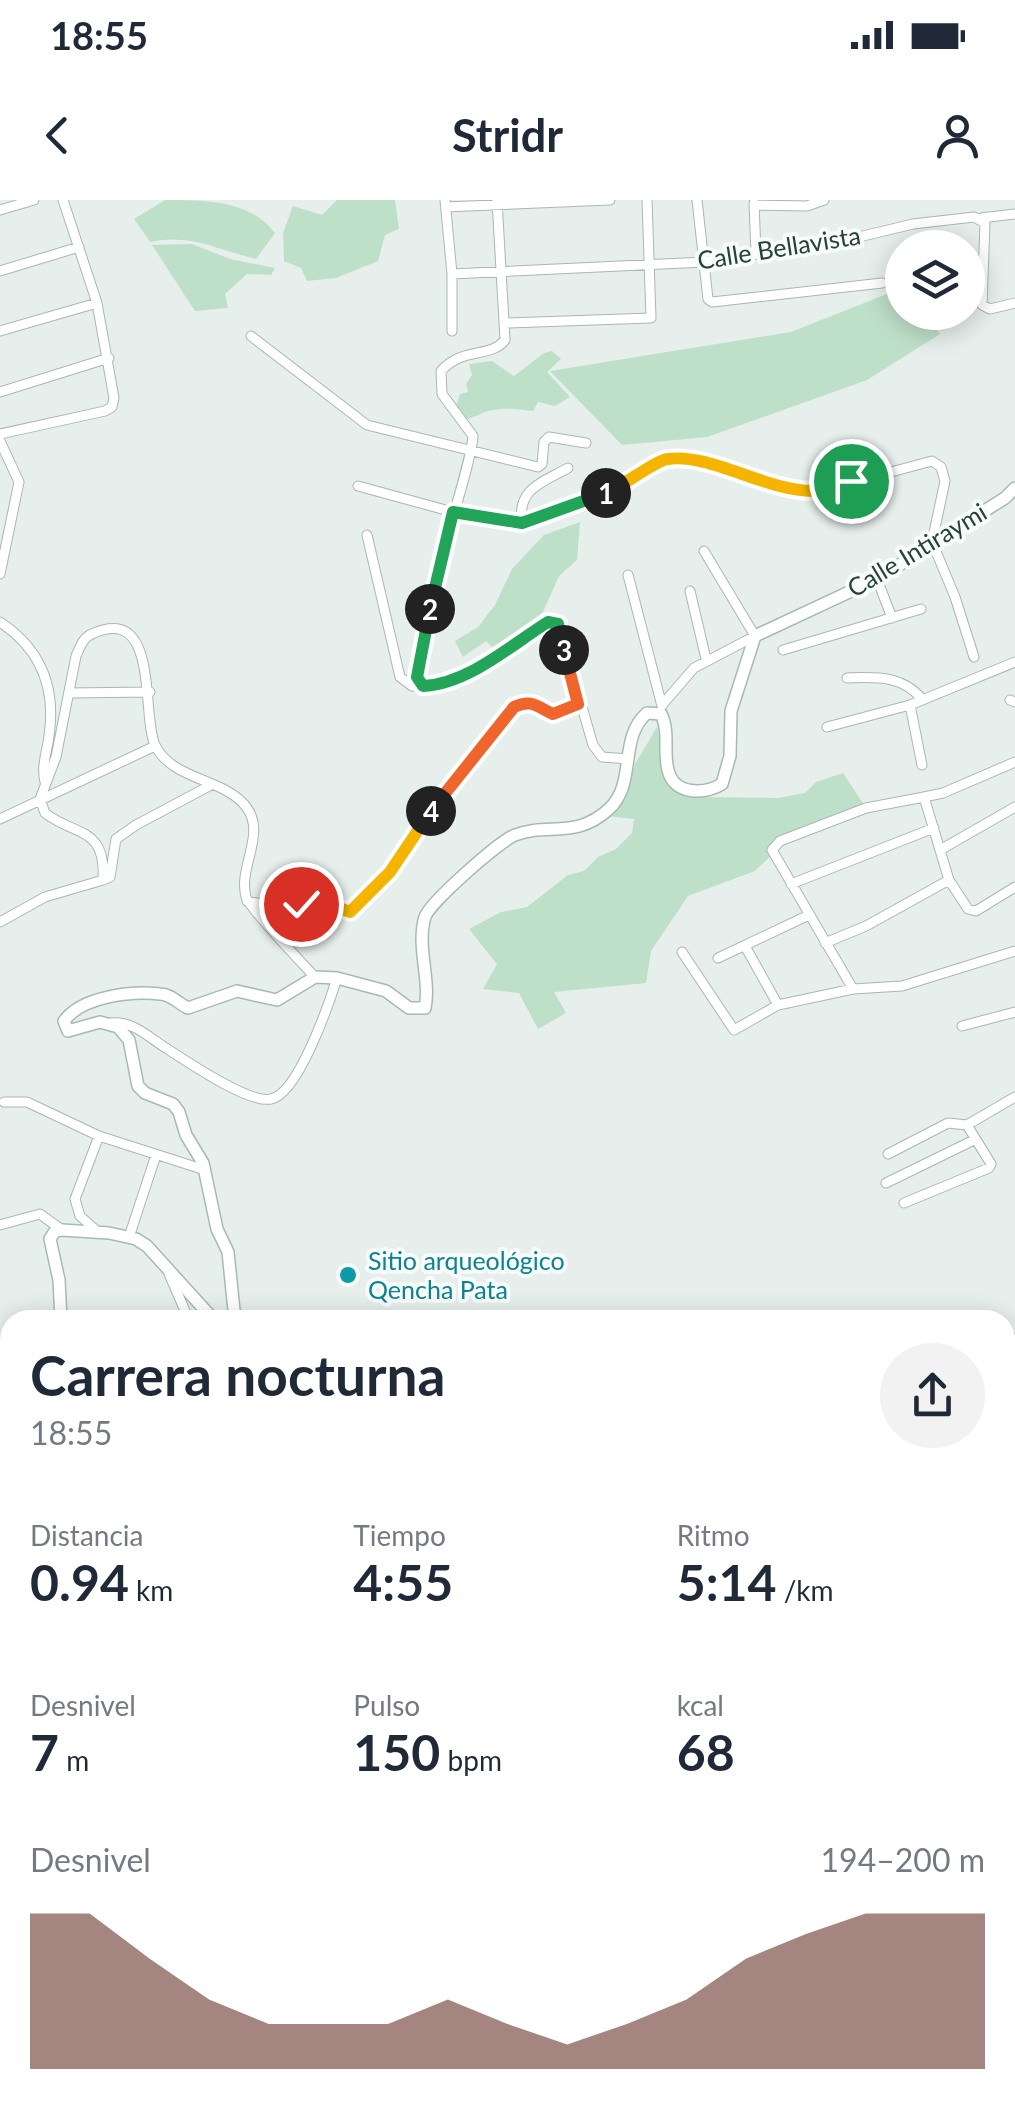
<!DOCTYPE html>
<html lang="es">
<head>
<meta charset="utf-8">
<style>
	:root { --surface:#fff; --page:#f2f2f3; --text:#1f2937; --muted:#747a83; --accent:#7f5249 }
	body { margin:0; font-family:Lato,sans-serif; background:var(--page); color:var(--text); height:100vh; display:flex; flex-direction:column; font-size:38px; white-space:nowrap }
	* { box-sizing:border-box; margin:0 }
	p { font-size:32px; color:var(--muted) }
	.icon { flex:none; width:55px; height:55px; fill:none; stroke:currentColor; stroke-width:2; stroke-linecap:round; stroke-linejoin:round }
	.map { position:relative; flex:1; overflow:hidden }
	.details { position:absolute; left:0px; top:1110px; width:1015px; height:812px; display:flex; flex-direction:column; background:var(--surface); border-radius:30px 30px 0 0; box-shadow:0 5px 25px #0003 }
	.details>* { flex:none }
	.fabs { position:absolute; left:885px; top:30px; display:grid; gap:20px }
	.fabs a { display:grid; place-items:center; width:100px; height:100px; border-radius:50%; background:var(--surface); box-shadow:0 5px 25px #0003; font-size:50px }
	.pin { position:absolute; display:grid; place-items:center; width:85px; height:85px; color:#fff; margin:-42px; border:5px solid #fff; border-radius:50%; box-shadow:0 2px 10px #0007 }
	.km { position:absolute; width:50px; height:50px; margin:-25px; border-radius:50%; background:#222; color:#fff; font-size:28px; line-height:50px; text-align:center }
	.round { display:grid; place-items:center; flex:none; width:105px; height:105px; border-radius:52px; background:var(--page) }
	.head { display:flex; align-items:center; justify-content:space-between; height:170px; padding:0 30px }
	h1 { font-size:55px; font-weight:700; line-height:75px }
	.figures { display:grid; grid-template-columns:repeat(3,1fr); gap:15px; height:170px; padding:10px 30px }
	.figures div { display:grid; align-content:center }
	.figures b { font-size:50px; font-weight:700 }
	.figures small { font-size:28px; font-weight:400 }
	.figures p { font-size:28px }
	.chart { height:280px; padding:20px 30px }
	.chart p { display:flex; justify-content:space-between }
	.chart svg { width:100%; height:180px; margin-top:10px; fill:var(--accent); opacity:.7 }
	.status { display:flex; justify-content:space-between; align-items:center; height:70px; padding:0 50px; background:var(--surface); direction:ltr }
	.status svg { height:28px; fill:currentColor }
	header { display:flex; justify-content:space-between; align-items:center; height:130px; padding:0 30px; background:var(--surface); font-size:45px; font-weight:700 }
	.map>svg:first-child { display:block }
	.green { fill:#bfe0c8 }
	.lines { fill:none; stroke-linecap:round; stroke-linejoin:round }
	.street-casing { stroke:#a8b8b2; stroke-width:11 }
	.secondary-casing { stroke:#a4bbb3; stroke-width:14 }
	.street { stroke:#fff; stroke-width:9 }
	.secondary { stroke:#fff; stroke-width:11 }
	.split-1-casing { stroke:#fff; stroke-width:20 }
	.split-2-casing { stroke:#fff; stroke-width:20 }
	.split-3-casing { stroke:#fff; stroke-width:20 }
	.split-4-casing { stroke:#fff; stroke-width:20 }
	.split-5-casing { stroke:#fff; stroke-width:20 }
	.split-1 { stroke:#f5b400; stroke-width:12 }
	.split-2 { stroke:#22a559; stroke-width:12 }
	.split-3 { stroke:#22a559; stroke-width:12 }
	.split-4 { stroke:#f0652b; stroke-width:12 }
	.split-5 { stroke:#f5b400; stroke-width:12 }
	.culture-dot { fill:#0f9aa8; stroke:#f7fbf9; stroke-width:4 }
	.labels { text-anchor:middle; stroke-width:8; stroke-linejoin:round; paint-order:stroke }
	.street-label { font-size:25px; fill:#24423a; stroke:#f7fbf9 }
	.culture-label { font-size:25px; fill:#0d838f; stroke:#f7fbf9; text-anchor:start }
</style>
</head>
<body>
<div class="status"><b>18:55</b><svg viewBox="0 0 49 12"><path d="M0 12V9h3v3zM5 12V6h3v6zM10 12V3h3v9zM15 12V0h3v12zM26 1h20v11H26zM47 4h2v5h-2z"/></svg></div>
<header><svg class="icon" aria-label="back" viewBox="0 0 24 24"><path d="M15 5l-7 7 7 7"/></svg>Stridr<svg class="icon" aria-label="person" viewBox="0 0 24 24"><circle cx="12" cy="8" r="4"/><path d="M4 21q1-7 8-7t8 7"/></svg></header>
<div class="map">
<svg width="1015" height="1921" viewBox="0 0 1015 1921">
	<rect width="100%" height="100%" fill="#e6efeb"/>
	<path class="green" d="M165 0C205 0 250 0 275 33L256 59C219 50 189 33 150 42L134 19Z
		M337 0H395L399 29 385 35 378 61 336 78 307 81 301 68 284 61 283 33 293 6 322 15Z
		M192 44 230 59 275 68 271 75 247 74 225 94 228 108 195 111 152 45Z
		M902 88V112L926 113 940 134 867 180 707 237 622 245 550 171 791 132Z
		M552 151 561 159 547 172 570 197 555 206 538 202 533 211C517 209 504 207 488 211 479 214 472 219 463 220L456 207 460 194 468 192 466 184 472 175 469 164 492 161 514 176 544 153Z
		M580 322 577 360 559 376 543 412 494 449 486 441 463 457 455 441 478 427 495 405 512 369 544 335Z
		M657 527 670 583 686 597 778 598 805 593 816 582 843 573 866 608 788 639 755 671 688 696 651 751 646 783 554 792 566 813 538 829 519 793 483 789 497 764 469 729 501 712 527 707 568 675 584 671 598 657 616 649 632 633 634 619 607 616 624 599 635 564Z
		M1005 1486 1015 1502V1921H728L734 1912H1005Z"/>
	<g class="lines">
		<g class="street-casing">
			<path id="street" d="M445 0 452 74V131
				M497 0 505 140C490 159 463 146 441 171L442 194 473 236C469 284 402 454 423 486 473 483 508 438 553 421L558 424 593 545 602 557 629 559
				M697 0 708 99 712 102 882 83
				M754 3 756 53
				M755 5 807 6 824 0
				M446 7 610 0
				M0 10 34 0
				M981 18 1015 14
				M0 71 79 47
				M452 74 705 62 838 42 913 24 974 17 985 23 982 105 990 109 1015 103
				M505 123 651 118 647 0
				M0 131 97 103
				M251 136 367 225 538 267 542 264 544 242 549 237 586 243
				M0 192 109 158
				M0 234 105 211 112 207 114 198 97 103 63 0
				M0 241 19 282 0 374
				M358 286 453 312 522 323C517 289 541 283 568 268
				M522 323 625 285 657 262 671 258 720 268 755 280 816 292 932 261 941 267 945 281 932 342 955 397 974 457
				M367 335 400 477 412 486H423
				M628 375 662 506
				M877 379 892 418
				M690 391 706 459
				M0 422C41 449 56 488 49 536 47 552 41 566 45 582
				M783 450 921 409
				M847 478C878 477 902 475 923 500
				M69 493 150 492
				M1010 500 1015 502
				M662 505 694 468 755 436 704 351
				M910 505 922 565
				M827 527 910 505 1015 462
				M1015 562 943 593 924 597 949 680 968 709 976 711 1015 687
				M0 619 155 546
				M940 650 1015 607
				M103 680 110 677 116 639 136 625 211 585
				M791 684 934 628
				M247 701C268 707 290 703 311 701 325 700 337 707 349 712L389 673 434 605 514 507C532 499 536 506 553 513L578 504
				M0 722 45 697 103 680C106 626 76 637 45 613L40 599 56 557 76 456C81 445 83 437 94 433 160 405 141 515 155 545 172 581 226 578 247 608 266 635 238 667 246 697 249 708 303 764 315 777
				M825 743 866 726 949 680
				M745 746 778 805
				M682 752 734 830 778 805 853 789 902 786 1015 751
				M718 758 809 715
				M853 789 772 650 780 641 866 608 924 597
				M111 823C134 821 148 837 166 848 186 861 249 904 271 899 298 894 329 804 337 778
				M962 826 1015 812
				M4 902H27L99 936 205 970
				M888 954 948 923 967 925
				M886 983 974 940
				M904 1003 989 968 991 964 967 925 1015 897
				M0 1025 40 1014 62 1030
				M98 1032 80 1016 75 999 99 936
				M129 1037 156 955
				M169 1074 189 1120
				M1005 1149 1015 1139
				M0 1593 10 1599
				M0 1619 10 1609"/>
		</g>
		<g class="secondary-casing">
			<path id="secondary" d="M61 1120 59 1080 50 1039 55 1031 62 1030 109 1033 136 1039 147 1046 214 1120
				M235 1120 228 1052 217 1029 203 963 186 935 179 912 173 904 145 893 138 886 129 840 118 827 100 822 68 831 64 821C82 796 132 791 160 794 171 794 179 804 188 808L237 791 277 800 315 777 337 778 386 791 409 808H425C431 780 416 746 425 717 430 702 500 641 515 635 549 622 575 640 609 609 637 583 618 538 647 513L661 514C670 532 663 551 668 570 674 596 705 594 722 584L730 556 731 511 755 436 877 379 1005 298 1015 288
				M0 1237 10 1233
				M1005 1797 1015 1805
				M861 1912 863 1921"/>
		</g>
		<use href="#street" class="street"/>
		<use href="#secondary" class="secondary"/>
	</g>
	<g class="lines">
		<g class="split-1-casing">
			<path id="split-1" d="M606 293C623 286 656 260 668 259 710 253 766 291 813 291 826 291 839 285 851 281"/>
		</g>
		<g class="split-2-casing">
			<path id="split-2" d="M430 409 453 312 522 323 606 293"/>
		</g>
		<g class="split-3-casing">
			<path id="split-3" d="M430 409 417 477 423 486C468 484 511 445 548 422L558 424 564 450"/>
		</g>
		<g class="split-4-casing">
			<path id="split-4" d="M431 611 514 507C532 499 536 506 553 514L578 504 564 450"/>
		</g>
		<g class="split-5-casing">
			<path id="split-5" d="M301 704 324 702 350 712 390 672 431 611"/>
		</g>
		<use href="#split-1" class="split-1"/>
		<use href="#split-2" class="split-2"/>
		<use href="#split-3" class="split-3"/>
		<use href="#split-4" class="split-4"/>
		<use href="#split-5" class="split-5"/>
	</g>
	<circle class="culture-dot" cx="348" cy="1075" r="10"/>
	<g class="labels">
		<g class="street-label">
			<text transform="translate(779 48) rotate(-9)" y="9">Calle Bellavista</text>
			<text transform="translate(917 350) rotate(-31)" y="9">Calle Intiraymi</text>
		</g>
		<g class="culture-label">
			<text x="368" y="1070">Sitio arqueológico<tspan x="368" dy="29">Qencha Pata</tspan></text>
		</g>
	</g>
</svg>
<div class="fabs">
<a><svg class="icon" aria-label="layers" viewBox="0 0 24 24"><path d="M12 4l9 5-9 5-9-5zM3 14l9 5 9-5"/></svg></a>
</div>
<div class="pin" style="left:851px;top:281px;background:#1e9e55"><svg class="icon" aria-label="arrive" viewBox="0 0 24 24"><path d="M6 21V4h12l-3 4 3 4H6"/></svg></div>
<div class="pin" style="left:301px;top:704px;background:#d93025"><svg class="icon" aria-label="check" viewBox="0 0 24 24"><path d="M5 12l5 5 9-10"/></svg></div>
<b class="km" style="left:606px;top:293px">1</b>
<b class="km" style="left:430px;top:409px">2</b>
<b class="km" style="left:564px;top:450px">3</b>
<b class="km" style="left:431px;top:611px">4</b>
<section class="details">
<div class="head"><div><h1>Carrera nocturna</h1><p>18:55</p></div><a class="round"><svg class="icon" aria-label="share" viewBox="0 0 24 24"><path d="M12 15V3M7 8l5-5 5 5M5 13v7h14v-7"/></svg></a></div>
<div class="figures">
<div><p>Distancia</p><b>0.94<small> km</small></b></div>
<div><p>Tiempo</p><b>4:55</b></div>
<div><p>Ritmo</p><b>5:14<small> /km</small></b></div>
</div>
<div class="figures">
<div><p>Desnivel</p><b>7<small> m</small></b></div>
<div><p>Pulso</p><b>150<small> bpm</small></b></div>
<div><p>kcal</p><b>68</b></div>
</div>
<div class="chart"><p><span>Desnivel</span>194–200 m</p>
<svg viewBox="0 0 160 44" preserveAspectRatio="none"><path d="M0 44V6L10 6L20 17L30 27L40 33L50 33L60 33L70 27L80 33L90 38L100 33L110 27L120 17L130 11L140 6L150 6L160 6V44z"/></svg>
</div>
</section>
</div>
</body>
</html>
